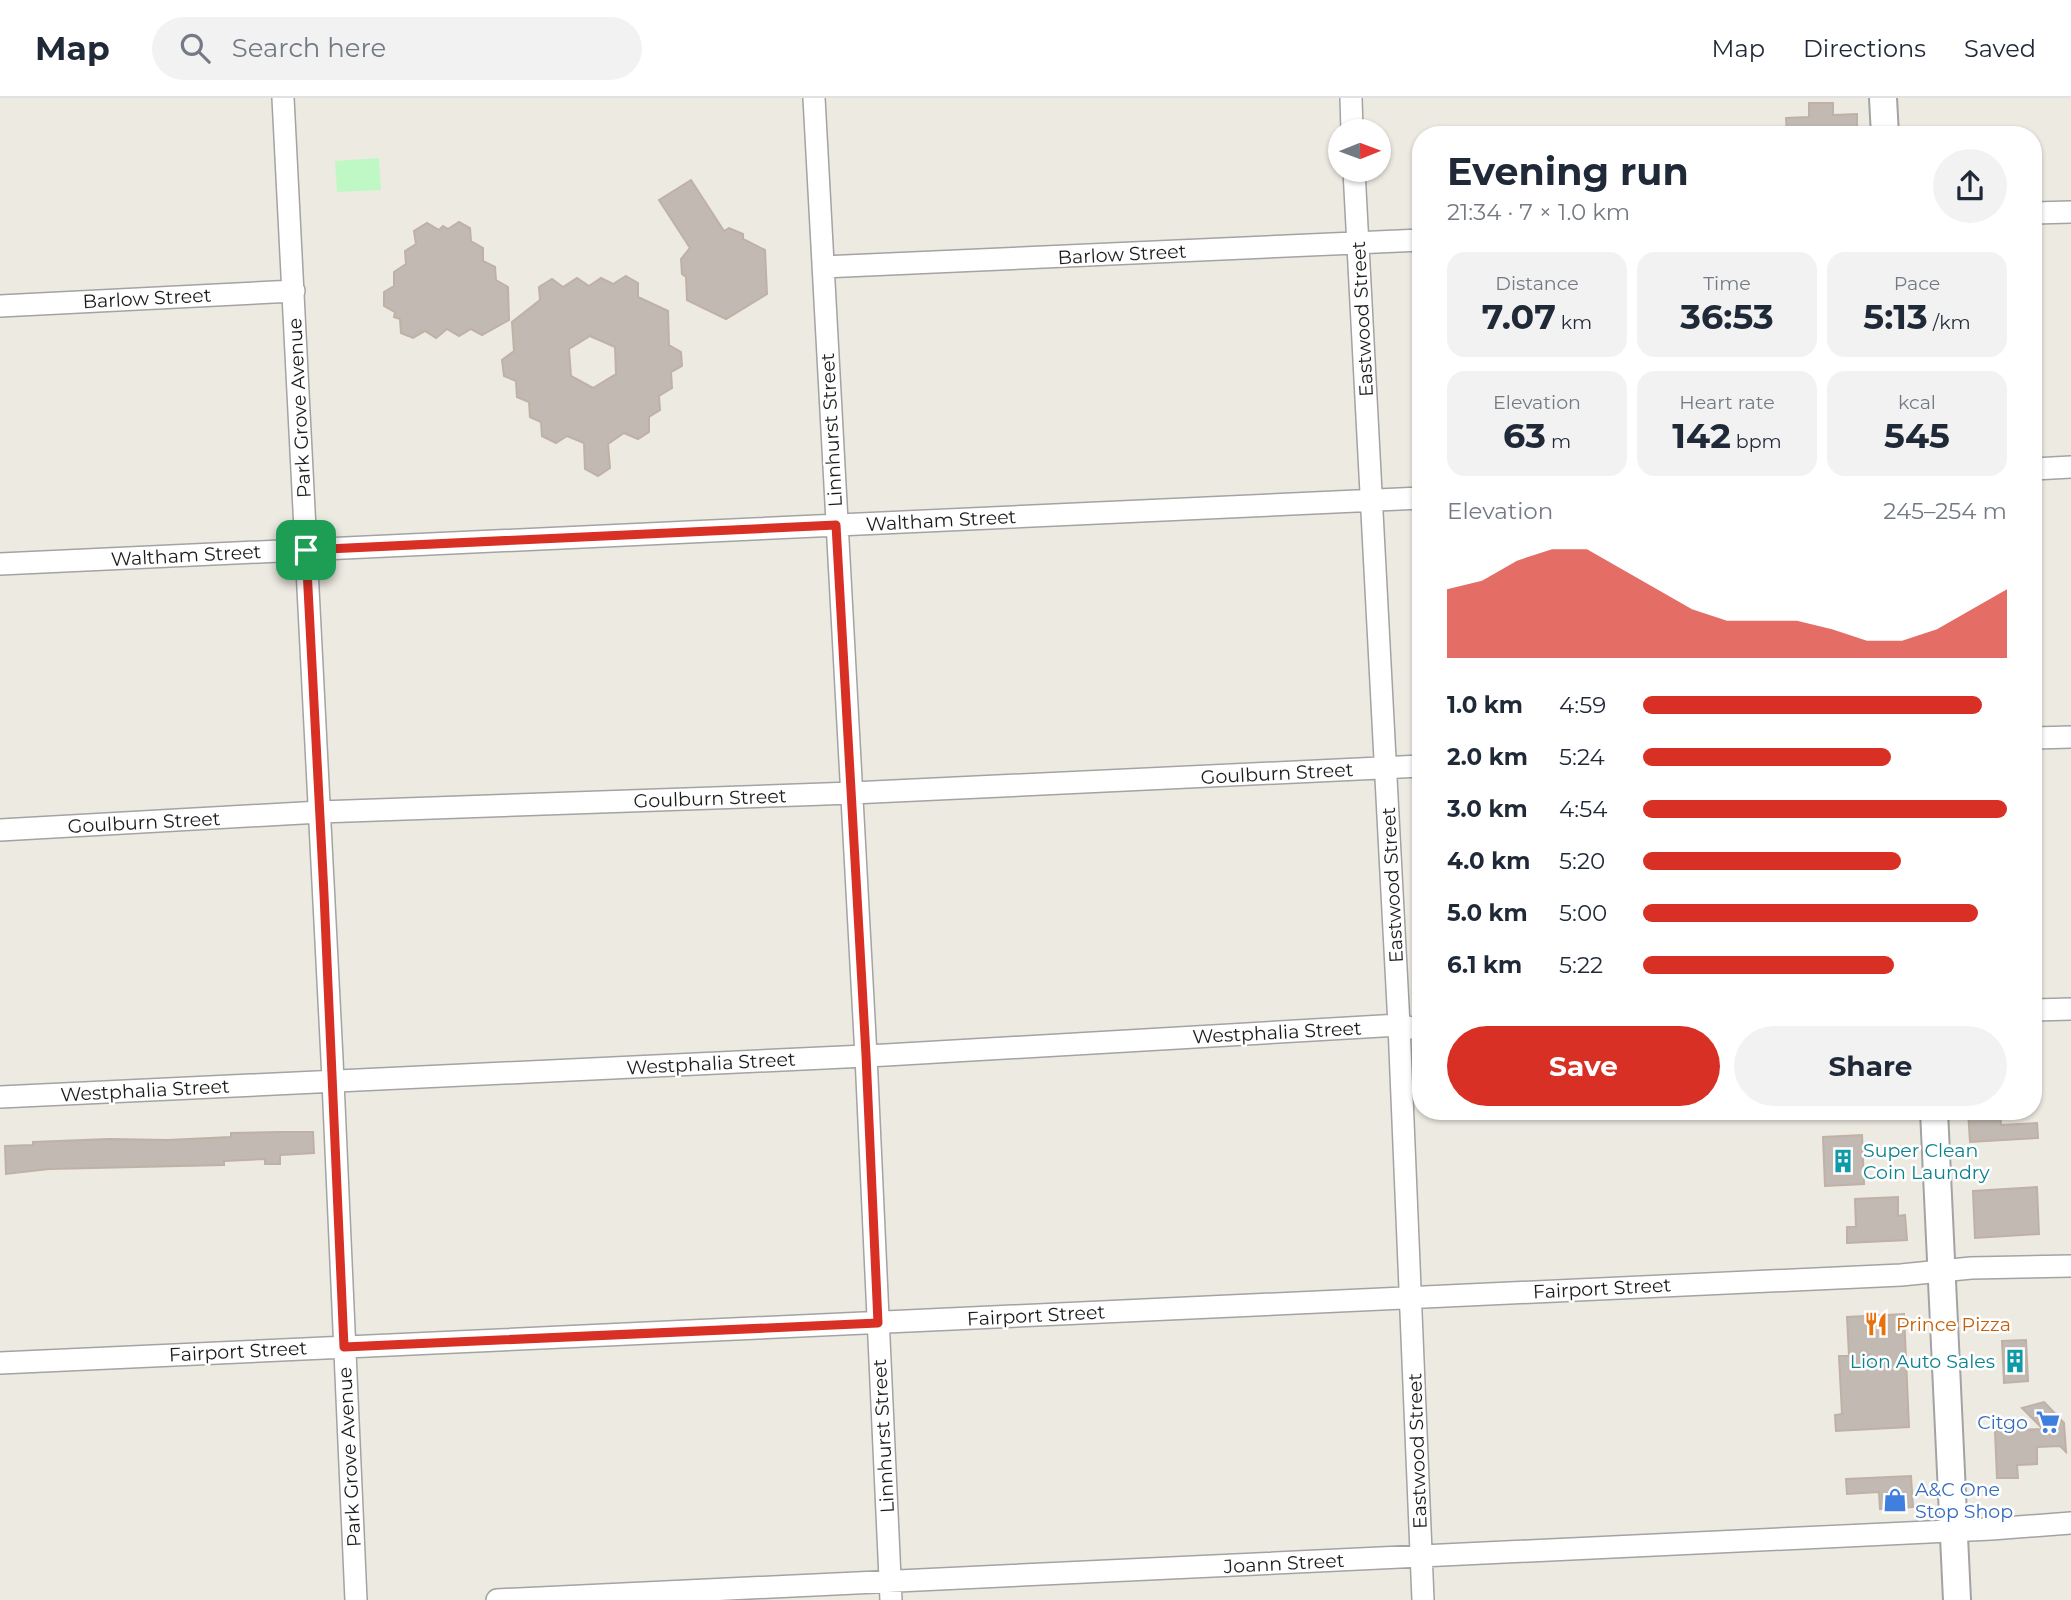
<!DOCTYPE html>
<html lang="en">
<head>
<meta charset="utf-8">
<style>
	:root { --surface:#fff; --page:#f2f2f3; --text:#1f2937; --muted:#747a83; --line:#e0e1e3; --accent:#d93025 }
	body { margin:0; font-family:Montserrat,sans-serif; background:var(--page); color:var(--text); height:100vh; display:flex; flex-direction:column; font-size:26px; white-space:nowrap }
	* { box-sizing:border-box; margin:0 }
	p { font-size:23px; color:var(--muted) }
	.icon { flex:none; width:38px; height:38px; fill:none; stroke:currentColor; stroke-width:2; stroke-linecap:round; stroke-linejoin:round }
	.map { position:relative; flex:1; overflow:hidden }
	.sheet { position:absolute; left:1412px; top:28px; width:630px; height:994px; display:flex; flex-direction:column; background:var(--surface); border-radius:28px; box-shadow:0 2px 5px #0004 }
	.sheet>* { flex:none }
	.needle { width:46px; rotate:89deg }
	.controls { position:absolute; left:1328px; top:21px; display:grid; gap:14px }
	.controls a { display:grid; place-items:center; width:63px; height:63px; border-radius:50%; background:var(--surface); box-shadow:0 2px 5px #0004; font-size:35px }
	.pin { position:absolute; display:grid; place-items:center; width:60px; height:60px; color:#fff; margin:-30px; border-radius:14px; box-shadow:0 4px 10px #0006 }
	.round { display:grid; place-items:center; flex:none; width:74px; height:74px; border-radius:37px; background:var(--page) }
	.overview { display:flex; align-items:center; justify-content:space-between; height:119px; padding:0 35px }
	h1 { font-size:38px; font-weight:700; line-height:52px }
	.metrics { display:grid; grid-template-columns:repeat(3,1fr); gap:10px; height:119px; padding:7px 35px }
	.metrics div { display:grid; align-content:center; border-radius:18px; background:var(--page); text-align:center }
	.metrics b { font-size:35px; font-weight:700 }
	.metrics small { font-size:19px; font-weight:400 }
	.metrics p { font-size:19px }
	.chart { height:196px; padding:14px 35px }
	.chart p { display:flex; justify-content:space-between }
	.chart svg { width:100%; height:126px; margin-top:7px; fill:var(--accent); opacity:.7 }
	.button { display:flex; gap:14px; margin-top:auto; padding:14px 35px }
	.button a { flex:1; height:80px; border-radius:42px; background:var(--accent); color:#fff; font-size:28px; font-weight:700; line-height:80px; text-align:center }
	.button a+a { background:var(--page); color:var(--text) }
	ul { padding:0 35px; list-style:none; font-size:23px }
	li { display:grid; grid-template-columns:112px 84px 1fr; align-items:center; height:52px }
	li i { height:18px; border-radius:9px; background:var(--accent) }
	header { display:flex; align-items:center; gap:42px; box-sizing:border-box; height:98px; padding:0 35px; background:var(--surface); border-bottom:2px solid var(--line) }
	header strong { font-size:33px }
	nav { display:flex; gap:38px; margin-inline-start:auto; font-size:24px }
	.search { width:490px; height:63px; background:var(--page); display:flex; align-items:center; gap:18px; box-sizing:border-box; padding:0 24px; border-radius:38px; color:var(--muted); font-size:26px }
	.map>svg:first-child { display:block }
	.park { fill:#bff8c5 }
	.building { fill:#c2bab2; stroke:#bfb1a5; stroke-width:2; fill-rule:evenodd }
	.lines { fill:none; stroke-linecap:round; stroke-linejoin:round }
	.minor-casing { stroke:#a3a3a3; stroke-width:24 }
	.tertiary-casing { stroke:#a3a3a3; stroke-width:30 }
	.minor { stroke:#fff; stroke-width:21 }
	.tertiary { stroke:#fff; stroke-width:26 }
	.route-casing { stroke:#fff; stroke-width:14 }
	.route { stroke:#d93025; stroke-width:9 }
	.labels { text-anchor:middle; stroke-width:5; stroke-linejoin:round; paint-order:stroke }
	.street-label { font-size:19px; fill:#1c1c1c; stroke:#fff }
	.culture-label { font-size:19px; fill:#0d838f; stroke:#fff; text-anchor:start }
	.food-label { font-size:19px; fill:#c56008; stroke:#fff; text-anchor:start }
	.shop-label { font-size:19px; fill:#366cbe; stroke:#fff; text-anchor:end }
</style>
</head>
<body>
<header>
<strong>Map</strong>
<div class="search"><svg class="icon" aria-label="search" viewBox="0 0 24 24"><circle cx="10" cy="10" r="6"/><path d="M15 15l6 6"/></svg>Search here</div>
<nav><a>Map</a><a>Directions</a><a>Saved</a></nav>
</header>
<div class="map">
<svg width="2071" height="1502" viewBox="0 0 2071 1502">
	<rect width="100%" height="100%" fill="#edeae2"/>
	<path class="park" d="M379 60 381 92 337 94 335 63Z"/>
	<path class="building" d="M1809 5H1833V17L1857 16V37H1787L1786 20 1809 19Z
		M691 82 724 133 729 130 743 136V141L765 152 767 196 726 221 687 202 686 179 682 176 681 161 690 150 659 102Z
		M459 124 470 130 471 143 483 150V163L495 169 496 182 508 189 509 222 482 237 471 231 459 238 447 231 436 240 425 233 413 240 401 235 400 221 394 219 395 214 384 208V194L394 188V174L406 166 405 153 416 146 414 133 427 125 439 132 443 128 448 131Z
		M626 178 638 185V199L668 213 669 247 681 254 682 268 671 274 672 290 659 298 660 312 649 319V334L638 341 624 335 608 346 610 370 598 378 585 371 584 345 567 338 556 345 542 338 541 324 530 319 529 304 517 299 516 283 504 278 502 262 514 253 512 224 540 202 539 189 552 181 563 189 577 180 589 188 601 180 613 186ZM590 238 615 249 616 276 593 290 571 278 569 251Z
		M1968 1013H2000L2001 1027 2037 1025 2038 1040 1970 1044Z
		M279 1034H313L314 1055 280 1057V1066H265V1061L224 1063V1067L49 1071 6 1076 5 1048 33 1047V1044L109 1041 167 1042 231 1039V1035Z
		M1862 1037 1864 1086 1825 1088 1823 1039Z
		M2037 1089 2039 1136 1975 1140 1973 1093Z
		M1898 1099V1118L1905 1117 1907 1142 1847 1145V1129H1856L1855 1101Z
		M1904 1216 1909 1329 1836 1333 1835 1317 1842 1316 1839 1258H1849L1847 1219Z
		M2026 1242 2028 1283 2004 1285 2002 1243Z
		M2044 1304 2064 1325 2066 1354 2060 1348 2037 1349V1366L2017 1367 2018 1380H1997L1995 1333 2043 1331 2022 1310Z
		M1911 1378 1913 1409 1880 1411 1879 1394 1847 1396 1846 1381Z"/>
	<g class="lines">
		<g class="minor-casing">
			<path id="minor" d="M283 0 332 961 356 1502
				M814 0 866 958 891 1502
				M1351 0 1352 33
				M1354 72 1399 927 1423 1502
				M2034 115 2071 114
				M823 169 1421 142
				M0 208 294 193
				M2034 371 2071 369
				M0 466 1421 400
				M2034 640 2071 639
				M0 732 320 714 852 695 1421 668
				M2034 912 2071 911
				M0 999 886 957 1399 927 1421 932
				M0 1265 1901 1177 1971 1170 2071 1168
				M497 1502 1991 1431 2071 1425"/>
		</g>
		<g class="tertiary-casing">
			<path id="tertiary" d="M1883 0 1885 37
				M1934 1013 1957 1502"/>
		</g>
		<use href="#minor" class="minor"/>
		<use href="#tertiary" class="tertiary"/>
	</g>
	<g class="lines">
		<g class="route-casing">
			<path id="route" d="M836 427 866 957 878 1225 344 1249 324 796 306 452Z"/>
		</g>
		<use href="#route" class="route"/>
	</g>
	<defs>
		<g id="building-bare" transform="scale(1.89)"><path d="M-4-6H4V6H1V3H-1V6H-4ZM-2.5-4.3h1.7v1.8h-1.7ZM.8-4.3h1.7v1.8H.8ZM-2.5-1h1.7V.8h-1.7ZM.8-1h1.7V.8H.8Z" fill="#0f9aa8" stroke="#fff" stroke-width="2.5" paint-order="stroke"/></g>
		<g id="restaurant-bare" transform="scale(1.89)"><path d="M-5-6h1v4h1v-4h1v4h1v-4h1v5L-1.5 .5V6h-2V.5L-5-1ZM5-6V6H3V1.5H1.5Q1.5-4 5-6Z" fill="#e8710a" stroke="#fff" stroke-width="2.5" paint-order="stroke"/></g>
		<g id="supermarket-bare" transform="scale(1.89)"><path d="M-6-5.5h2.5l.6 2H6L4.5 2H-2.5L-4.4-4H-6ZM-1.5 3.2a1.3 1.3 0 1 0 .1 0ZM3 3.2a1.3 1.3 0 1 0 .1 0Z" fill="#3f7fe0" stroke="#fff" stroke-width="2.5" paint-order="stroke"/></g>
		<g id="shop-bare" transform="scale(1.89)"><path d="M-5-2.5h2.3a2.7 3.5 0 0 1 5.4 0H5L5.5 6h-11ZM-1.5-2.5h3a1.5 2.3 0 0 0-3 0Z" fill="#3f7fe0" stroke="#fff" stroke-width="2.5" paint-order="stroke"/></g>
	</defs>
	<g fill-rule="evenodd">
		<use href="#building-bare" x="1843" y="1063"/>
		<use href="#restaurant-bare" x="1876" y="1226"/>
		<use href="#building-bare" x="2015" y="1263"/>
		<use href="#supermarket-bare" x="2048" y="1324"/>
		<use href="#shop-bare" x="1895" y="1402"/>
	</g>
	<g class="labels">
		<g class="street-label">
			<text transform="translate(1122 156) rotate(-3)" y="7">Barlow Street</text>
			<text transform="translate(147 200) rotate(-3)" y="7">Barlow Street</text>
			<text transform="translate(1362 221) rotate(-93)" y="7">Eastwood Street</text>
			<text transform="translate(299 310) rotate(-93)" y="7">Park Grove Avenue</text>
			<text transform="translate(831 332) rotate(-93)" y="7">Linnhurst Street</text>
			<text transform="translate(941 422) rotate(-3)" y="7">Waltham Street</text>
			<text transform="translate(186 457) rotate(-3)" y="7">Waltham Street</text>
			<text transform="translate(1277 675) rotate(-3)" y="7">Goulburn Street</text>
			<text transform="translate(710 700) rotate(-2)" y="7">Goulburn Street</text>
			<text transform="translate(144 724) rotate(-3)" y="7">Goulburn Street</text>
			<text transform="translate(1392 787) rotate(-93)" y="7">Eastwood Street</text>
			<text transform="translate(1277 934) rotate(-3)" y="7">Westphalia Street</text>
			<text transform="translate(711 965) rotate(-3)" y="7">Westphalia Street</text>
			<text transform="translate(145 992) rotate(-3)" y="7">Westphalia Street</text>
			<text transform="translate(1602 1190) rotate(-3)" y="7">Fairport Street</text>
			<text transform="translate(1036 1217) rotate(-3)" y="7">Fairport Street</text>
			<text transform="translate(238 1253) rotate(-3)" y="7">Fairport Street</text>
			<text transform="translate(883 1338) rotate(-93)" y="7">Linnhurst Street</text>
			<text transform="translate(1417 1353) rotate(-92)" y="7">Eastwood Street</text>
			<text transform="translate(349 1359) rotate(-93)" y="7">Park Grove Avenue</text>
			<text transform="translate(1284 1465) rotate(-3)" y="7">Joann Street</text>
		</g>
		<g class="culture-label">
			<text x="1863" y="1059">Super Clean<tspan x="1863" dy="22">Coin Laundry</tspan></text>
			<text x="1995" y="1270" text-anchor="end">Lion Auto Sales</text>
		</g>
		<g class="food-label">
			<text x="1896" y="1233">Prince Pizza</text>
		</g>
		<g class="shop-label">
			<text x="2028" y="1331">Citgo</text>
			<text x="1915" y="1398" text-anchor="start">A&amp;C One<tspan x="1915" dy="22">Stop Shop</tspan></text>
		</g>
	</g>
</svg>
<div class="controls">
<a><svg class="needle" viewBox="-14 -14 28 28"><path d="M0-13l5 13h-10z" fill="#e53935"/><path d="M0 13l5-13h-10z" fill="#747a83"/></svg></a>
</div>
<div class="pin" style="left:306px;top:452px;background:#1e9e55"><svg class="icon" aria-label="arrive" viewBox="0 0 24 24"><path d="M6 21V4h12l-3 4 3 4H6"/></svg></div>
<section class="sheet">
<div class="overview"><div><h1>Evening run</h1><p>21:34 · 7 × 1.0 km</p></div><a class="round"><svg class="icon" aria-label="share" viewBox="0 0 24 24"><path d="M12 15V3M7 8l5-5 5 5M5 13v7h14v-7"/></svg></a></div>
<div class="metrics">
<div><p>Distance</p><b>7.07<small> km</small></b></div>
<div><p>Time</p><b>36:53</b></div>
<div><p>Pace</p><b>5:13<small> /km</small></b></div>
</div>
<div class="metrics">
<div><p>Elevation</p><b>63<small> m</small></b></div>
<div><p>Heart rate</p><b>142<small> bpm</small></b></div>
<div><p>kcal</p><b>545</b></div>
</div>
<div class="chart"><p><span>Elevation</span>245–254 m</p>
<svg viewBox="0 0 160 44" preserveAspectRatio="none"><path d="M0 44V20L10 17L20 10L30 6L40 6L50 13L60 20L70 27L80 31L90 31L100 31L110 34L120 38L130 38L140 34L150 27L160 20V44z"/></svg>
</div>
<ul>
<li><b>1.0 km</b>4:59<i style="width:93%"></i></li>
<li><b>2.0 km</b>5:24<i style="width:68%"></i></li>
<li><b>3.0 km</b>4:54<i style="width:100%"></i></li>
<li><b>4.0 km</b>5:20<i style="width:71%"></i></li>
<li><b>5.0 km</b>5:00<i style="width:92%"></i></li>
<li><b>6.1 km</b>5:22<i style="width:69%"></i></li>
</ul>
<div class="button"><a>Save</a><a>Share</a></div>
</section>
</div>
</body>
</html>
